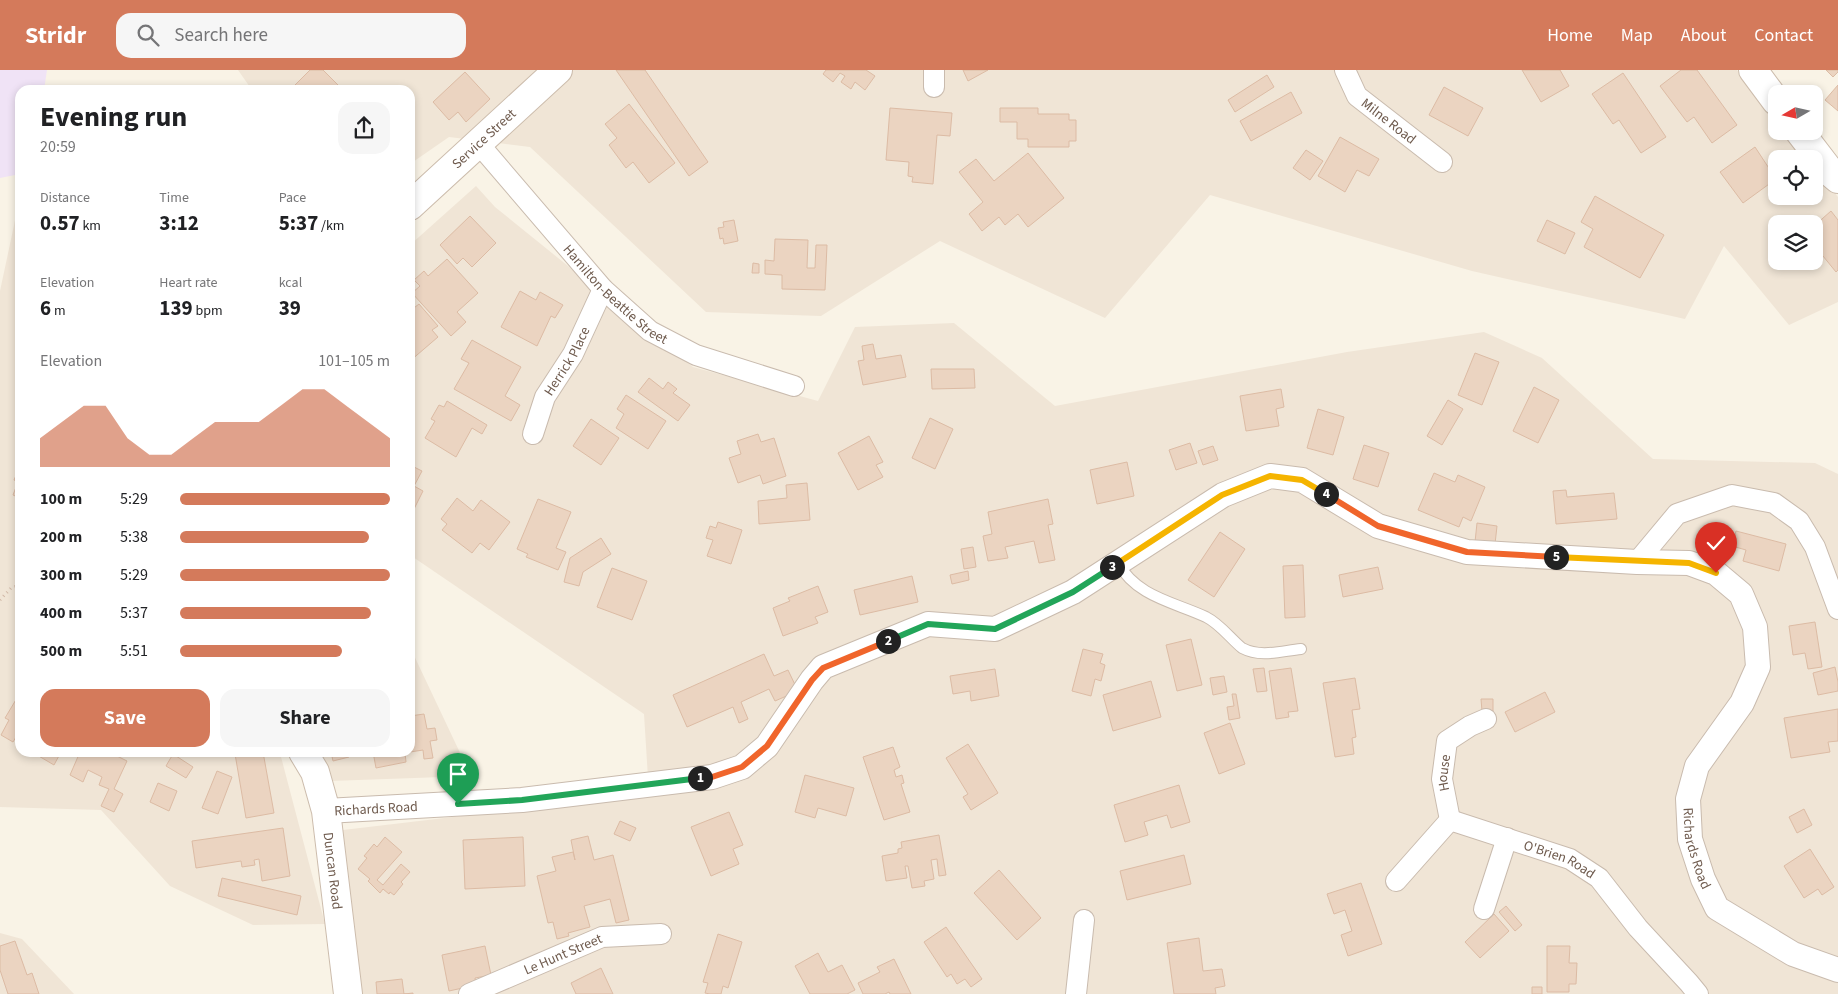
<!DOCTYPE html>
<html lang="en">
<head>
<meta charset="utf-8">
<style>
	:root { --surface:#fff; --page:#f6f6f6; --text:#202124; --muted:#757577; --accent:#d47a5b }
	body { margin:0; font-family:"Source Sans 3",sans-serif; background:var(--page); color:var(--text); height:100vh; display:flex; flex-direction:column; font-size:19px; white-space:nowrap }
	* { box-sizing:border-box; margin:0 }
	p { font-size:16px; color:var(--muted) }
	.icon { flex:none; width:28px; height:28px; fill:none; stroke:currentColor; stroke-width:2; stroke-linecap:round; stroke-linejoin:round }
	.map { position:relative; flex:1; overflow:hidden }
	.drawer { position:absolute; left:15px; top:15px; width:400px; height:672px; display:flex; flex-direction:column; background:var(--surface); border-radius:15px; box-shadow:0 2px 8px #0003 }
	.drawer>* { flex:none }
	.needle { width:32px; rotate:261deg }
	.fabs { position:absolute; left:1768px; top:15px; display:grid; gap:10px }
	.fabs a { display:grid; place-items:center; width:55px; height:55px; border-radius:10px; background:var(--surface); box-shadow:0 2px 8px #0003; font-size:25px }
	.pin { position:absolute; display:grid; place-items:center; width:42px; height:42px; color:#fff; margin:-51px -21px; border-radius:50% 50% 50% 0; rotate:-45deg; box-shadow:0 0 5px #0007 }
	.pin .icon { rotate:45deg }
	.km { position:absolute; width:25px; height:25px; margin:-12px; border-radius:50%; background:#222; color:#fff; font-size:14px; line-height:25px; text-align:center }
	.round { display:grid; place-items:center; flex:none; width:52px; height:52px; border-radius:15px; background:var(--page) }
	.overview { display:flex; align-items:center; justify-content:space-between; height:85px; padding:0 25px }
	h1 { font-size:28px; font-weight:700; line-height:38px }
	.figures { display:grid; grid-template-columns:repeat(3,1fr); gap:8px; height:85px; padding:5px 25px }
	.figures div { display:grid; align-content:center }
	.figures b { font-size:21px; font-weight:700 }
	.figures small { font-size:14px; font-weight:400 }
	.figures p { font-size:14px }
	.chart { height:140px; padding:10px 25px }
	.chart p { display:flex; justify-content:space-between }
	.chart svg { width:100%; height:90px; margin-top:5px; fill:var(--accent); opacity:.7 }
	.cta { display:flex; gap:10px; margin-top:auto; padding:10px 25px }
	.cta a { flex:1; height:58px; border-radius:15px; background:var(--accent); color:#fff; font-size:20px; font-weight:700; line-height:58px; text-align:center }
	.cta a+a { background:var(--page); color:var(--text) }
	ul { padding:0 25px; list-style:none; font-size:16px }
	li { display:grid; grid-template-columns:80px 60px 1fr; align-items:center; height:38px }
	li i { height:12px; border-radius:6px; background:var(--accent) }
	header { display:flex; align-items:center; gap:30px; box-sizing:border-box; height:70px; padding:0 25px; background:var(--accent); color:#fff }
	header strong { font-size:24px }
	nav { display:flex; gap:28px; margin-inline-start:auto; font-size:18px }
	.search { width:350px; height:45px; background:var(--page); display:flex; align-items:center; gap:12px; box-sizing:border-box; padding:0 18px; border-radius:15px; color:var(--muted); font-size:19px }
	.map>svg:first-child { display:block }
	.residential { fill:#f0e5d6; fill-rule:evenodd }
	.education { fill:#f0e3f6 }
	.building { fill:#ebd4c1; stroke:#dcbba4 }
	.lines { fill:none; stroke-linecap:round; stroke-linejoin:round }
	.service-casing { stroke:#c9bbae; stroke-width:12 }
	.minor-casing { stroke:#c9bbae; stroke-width:22 }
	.tertiary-casing { stroke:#c9bbae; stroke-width:26 }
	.secondary-casing { stroke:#ccbcac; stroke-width:30 }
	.path { stroke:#d0b7a5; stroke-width:3; stroke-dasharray:1 4; stroke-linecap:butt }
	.service { stroke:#fff; stroke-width:10 }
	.minor { stroke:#fff; stroke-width:20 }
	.tertiary { stroke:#fff; stroke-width:24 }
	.secondary { stroke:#fff; stroke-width:28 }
	.split-1-casing { stroke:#fff; stroke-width:10 }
	.split-2-casing { stroke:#fff; stroke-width:10 }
	.split-3-casing { stroke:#fff; stroke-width:10 }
	.split-4-casing { stroke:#fff; stroke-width:10 }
	.split-5-casing { stroke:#fff; stroke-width:10 }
	.split-6-casing { stroke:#fff; stroke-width:10 }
	.split-1 { stroke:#22a559; stroke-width:6 }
	.split-2 { stroke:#f0652b; stroke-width:6 }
	.split-3 { stroke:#22a559; stroke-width:6 }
	.split-4 { stroke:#f5b400; stroke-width:6 }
	.split-5 { stroke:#f0652b; stroke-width:6 }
	.split-6 { stroke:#f5b400; stroke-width:6 }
	.labels { text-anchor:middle; stroke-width:4.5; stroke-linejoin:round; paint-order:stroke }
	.street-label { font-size:14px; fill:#6f5b4e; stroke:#fdf7ec }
</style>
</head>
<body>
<header>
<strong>Stridr</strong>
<div class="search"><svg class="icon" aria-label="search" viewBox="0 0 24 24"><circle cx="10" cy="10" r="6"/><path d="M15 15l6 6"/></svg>Search here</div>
<nav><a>Home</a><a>Map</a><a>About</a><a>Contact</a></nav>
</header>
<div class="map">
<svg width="1838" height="924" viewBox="0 0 1838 924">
	<rect width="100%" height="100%" fill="#f9f3e6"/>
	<path class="residential" d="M238 0H1737L1776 50V61H1785L1807 89H1776V126H1814V97L1838 127V232L1789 255 1724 176 1685 249 1472 201 1210 125 1105 248 940 171 821 246 706 242 530 77 449 67 410 94V20H252ZM1776 154H1814V191H1776Z
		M476 116 495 137 693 297 818 331 855 257 954 253 1055 336 1347 282 1484 262 1542 288 1653 389 1815 393 1838 404V924H357L342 795 343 760 649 724 644 644 410 485V175Z
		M20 127V682L280 683 325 854 253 855 170 816 101 740 0 737V221Z
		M410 577 471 706 330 711 323 683 410 682Z
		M0 863 22 869 74 924H0Z"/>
	<path class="education" d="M0 0H47L44 20H20V104L0 108Z"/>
	<path class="building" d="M310 0H323L343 20H290Z
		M616 0H645L708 92 689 106Z
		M826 0H866L875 6 865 20 855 12 851 19 841 12 845 6 840 3 833 12 823 4Z
		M963 0H988L968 11Z
		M1522 0H1560L1569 16 1541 32Z
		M1681 0H1697L1737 55 1712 73 1694 47 1687 52 1660 16Z
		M1826 0H1838V2L1833 7Z
		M465 2 490 29 466 52 458 42 449 50 433 32Z
		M1623 3 1666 67 1641 83 1619 50 1613 54 1592 24Z
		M1267 5 1274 17 1235 42 1228 30Z
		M1838 15V41L1825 30Z
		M1444 17 1483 38 1468 66 1429 45Z
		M1291 22 1302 43 1251 71 1240 51Z
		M629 34 675 93 649 113 633 92 626 98 609 75 617 68 605 54Z
		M890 38 952 43 950 66 937 65 933 114 912 112 913 107 908 106 909 92 886 90Z
		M1000 38H1038V44H1069V50H1076V71H1069V77H1028V69H1017V52H1000Z
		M1340 67 1379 89 1369 106 1357 100 1345 122 1318 106Z
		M1755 77 1776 109 1743 133 1720 102Z
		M1306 80 1323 91 1310 110 1293 98Z
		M1028 83 1064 128 1028 157 1018 144 1005 155 999 147 982 161 969 144 983 132 959 102 976 89 994 111Z
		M1595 126 1664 165 1640 208 1584 177 1593 159 1581 152Z
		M1831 141 1838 150V200L1836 202 1814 175V156Z
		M470 146 496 173 472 197 463 188 457 194 440 175Z
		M734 150 738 171 724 174 723 168 720 169 718 158 724 157 723 152Z
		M1547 150 1575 163 1565 184 1537 171Z
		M775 169 808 170 807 198H815L816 175H827L825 220 782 219V205L765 204V190L774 191Z
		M447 189 478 223 457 242 466 252 451 266 412 223 420 216 414 210 424 201 428 206Z
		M753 193 759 194V203H752Z
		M520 221 536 230 540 222 563 235 555 248 551 246 537 276 501 257Z
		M419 234 438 256 432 260 438 267 410 291V241Z
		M472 270 521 297 505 326 520 335 511 351 454 319 469 293 461 289Z
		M873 274 876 289 901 285 906 307 863 315 858 291 864 290 862 276Z
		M1475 283 1499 292 1482 335 1458 325Z
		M931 299H974L975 318 932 319Z
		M649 308 663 319 668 312 677 319 673 323 690 335 678 351 638 322Z
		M1534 317 1559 330 1538 373 1513 361Z
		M1281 319 1284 337 1276 339 1279 356 1246 361 1240 326Z
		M626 325 666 351 648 379 616 358 624 344 617 339Z
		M1448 330 1463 339 1442 375 1427 366Z
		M447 331 487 355 482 364 472 358 456 387 425 368 435 351 431 349 439 335 444 337Z
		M1318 339 1344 347 1333 385 1307 378Z
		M930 348 953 359 935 399 912 388Z
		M591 349 619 368 601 395 573 376Z
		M758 364 761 372 774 368 786 406 763 414 760 405 738 413 729 388 741 384 737 371Z
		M869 366 883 392 876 395 883 407 858 420 838 383Z
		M1190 373 1197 393 1176 400 1169 380Z
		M1364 375 1389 383 1378 417 1353 409Z
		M1213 376 1218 390 1203 395 1198 381Z
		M1127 392 1134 426 1097 434 1090 400Z
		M410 395 422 401 414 416 423 421 411 445Z
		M18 401 20 402V428L13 425 18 412 14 410Z
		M1434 403 1455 412 1458 405 1485 417 1471 451 1463 447 1459 457 1418 440Z
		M807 413 810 450 759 454 758 431 787 428 786 415Z
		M1566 420 1567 427 1614 423 1617 449 1556 454 1553 421Z
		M457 428 473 441 481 430 510 452 489 480 480 473 472 483 442 460 447 454 441 449Z
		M538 429 571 442 556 478 566 482 558 500 526 487 528 484 517 479Z
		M1048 429 1053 454 1048 455 1055 490 1039 493 1034 471 1005 477 1008 488 988 491 983 466 992 464 988 442Z
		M718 452 742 460 731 494 707 486 713 470 706 468 710 456 716 458Z
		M1477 453 1497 456 1495 474 1475 472Z
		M1736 461 1786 474 1779 501 1743 491 1746 480 1732 476Z
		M1220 462 1245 479 1214 527 1188 510Z
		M601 468 611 484 583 502 579 516 564 512 570 488Z
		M973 477 976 497 964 499 961 479Z
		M1303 495 1305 547 1285 548 1283 496Z
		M1378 497 1383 519 1343 527 1339 505Z
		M612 498 647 511 632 550 597 537Z
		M968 501 969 510 952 514 950 505Z
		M912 506 918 532 860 545 854 520Z
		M818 516 828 542 815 547 818 553 783 566 773 538 790 531 788 528Z
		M1815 552 1822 597 1808 599 1805 583 1793 585 1789 556Z
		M1191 569 1202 615 1177 621 1166 575Z
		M1083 579 1103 584 1100 593 1105 595 1101 611 1095 609 1091 626 1072 621Z
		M764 584 774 606 788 600 798 621 775 631 769 619 741 632 748 649 739 653 733 637 687 657 673 625Z
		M1835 597 1838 612V621L1818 625 1813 603Z
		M1264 598 1267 621 1257 622 1253 599Z
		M1291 598 1298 641 1288 642 1289 647 1276 649 1269 601Z
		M995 599 999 626 971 631 970 621 953 624 950 606Z
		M1224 606 1227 622 1213 625 1210 608Z
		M1355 608 1360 639 1352 640 1356 667 1352 668 1354 684 1335 687 1323 613Z
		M1151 611 1161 647 1113 661 1103 625Z
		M1545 622 1555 642 1515 662 1505 642Z
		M1232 624H1236L1240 648 1229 650 1227 637 1234 636Z
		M17 628 20 629V670L16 667 13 672 1 665 9 650 5 648Z
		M1481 629H1493V641H1482Z
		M1838 639V671L1828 672 1830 682 1791 688 1784 648Z
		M424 644 427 659 435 658 437 670 430 671 433 688 424 689 423 680 410 682V646Z
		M1230 653 1245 694 1219 704 1204 663Z
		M968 674 998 723 971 740 963 727 968 724 946 688Z
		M893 677 900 697 894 700 896 707 902 705 904 713 901 714 910 742 884 750 863 687Z
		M38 682H61L54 695 37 685Z
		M80 682H109L127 691 114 719 123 724 114 742 101 736 109 719 99 715 102 707 88 700 83 712 70 705Z
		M242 682H263L274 743 246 748 235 684Z
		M331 682H347L349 687 333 691Z
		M373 682H406L405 683 406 692 376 698Z
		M173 684 193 697 186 708 166 696Z
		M217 701 232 707 218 744 202 738Z
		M805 705 854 718 846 746 818 738 815 748 795 742Z
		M158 713 177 721 169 741 150 732Z
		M1179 715 1190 752 1171 758 1167 745 1144 752 1148 765 1125 772 1114 735Z
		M1804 739 1812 755 1797 763 1789 747Z
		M729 742 743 775 733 779 739 794 711 806 691 757Z
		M620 751 636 758 630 771 614 764Z
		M283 758 290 806 262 811 259 789 254 790 255 795 242 797 241 791 196 798 192 771Z
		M939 765 946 805 939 806 937 789 931 790 934 809 924 811 925 816 912 818 908 796H905L907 808 886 811 882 786 898 783V779L902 778 901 772Z
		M588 766 594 790 613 785 629 850 616 853 610 829 584 836 590 857 568 863 569 866 557 869 553 852 548 853 537 806 556 801 552 787 573 782 575 790 571 770Z
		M385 767 402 782 377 810 383 815 401 794 410 802 401 812 403 814 394 825 390 822 389 824 383 819 380 823 368 811 370 809 358 799 367 788 364 786 374 774 377 777Z
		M523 767 525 816 465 819 463 770Z
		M1810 779 1834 817 1822 825 1818 819 1804 828 1784 796Z
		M1184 785 1191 814 1127 830 1120 801Z
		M999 800 1041 848 1017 870 974 823Z
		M222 808 301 826 297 845 218 826Z
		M1361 813 1382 874 1348 886 1341 865 1352 861 1345 840 1334 844 1327 824Z
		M1506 836 1522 855 1515 861 1499 842Z
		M1494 844 1509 861 1480 888 1465 872Z
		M946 857 982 909 971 917 965 909 957 914 951 904 947 907 924 872Z
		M718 864 742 872 728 918 723 916 721 924H710L705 923 708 913 703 912Z
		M1199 868 1203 901 1222 899 1225 916 1215 918 1216 924H1174L1167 873Z
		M15 871 27 905 32 903 39 924H8L0 900V876Z
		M485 876 491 905 475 908 476 915 449 921 442 885Z
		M1547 876H1570L1569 893H1577L1576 914H1569V922H1547Z
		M818 883 828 902 842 895 855 920 847 924H810L795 896Z
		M894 889 911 924H890L889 922 885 924H863L858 913 880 902 877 897Z
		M601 898 613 924H576L571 913Z
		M402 909 404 924 413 923V924H377L376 912Z
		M1532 917H1542V924H1532Z"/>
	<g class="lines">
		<g class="service-casing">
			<path id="service" d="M1118 493C1137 527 1174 532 1206 547 1220 554 1230 568 1242 578 1261 588 1281 581 1301 579"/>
		</g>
		<g class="minor-casing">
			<g id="minor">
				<path id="s1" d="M1345 0 1357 26 1442 92"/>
				<path d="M934 17V0"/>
				<path id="s2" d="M478 73 603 219 650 261 696 285 794 316"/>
				<path id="s3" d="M533 364 545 327 573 284 603 219"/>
				<path d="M1637 492 1677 444 1732 425 1774 433 1799 451 1815 477 1838 539"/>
				<path id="s4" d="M1450 750 1442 709 1447 671 1470 656 1486 649"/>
				<path id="s5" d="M1396 811 1450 750 1570 789 1599 808 1638 858 1689 913 1698 924"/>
				<path d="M1484 839 1507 768"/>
				<path id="s6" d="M469 924 602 867 661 864"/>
				<path d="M1076 924 1084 850"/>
			</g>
		</g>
		<g class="tertiary-casing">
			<g id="tertiary">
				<path id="s7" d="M326 741 522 730 712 707 742 697 767 676 812 610 823 597 928 554 995 559 1073 522 1223 425 1270 406 1302 410 1378 456 1467 482 1637 492 1689 493 1716 503 1741 524 1755 557 1758 597 1742 633 1697 696 1688 729 1690 769 1703 809 1717 838 1793 884 1838 900"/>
			</g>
		</g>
		<g class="secondary-casing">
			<g id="secondary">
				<path d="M1753 0 1776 31"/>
				<path d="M1799 61 1832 104 1838 109"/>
				<path id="s8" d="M410 136 558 0"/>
				<path id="s9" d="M303 682 315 702 326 741 348 924"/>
			</g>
		</g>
		<path class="path" d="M0 530 11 518 20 515"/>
		<use href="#service" class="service"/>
		<use href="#minor" class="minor"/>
		<use href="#tertiary" class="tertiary"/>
		<use href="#secondary" class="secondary"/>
	</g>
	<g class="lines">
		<g class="split-1-casing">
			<path id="split-1" d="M458 734 522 730 700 708"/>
		</g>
		<g class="split-2-casing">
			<path id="split-2" d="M700 708 712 707 742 697 767 676 812 610 823 598 888 571"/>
		</g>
		<g class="split-3-casing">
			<path id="split-3" d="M888 571 928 554 995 559 1073 522 1112 497"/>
		</g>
		<g class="split-4-casing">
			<path id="split-4" d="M1112 497 1222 425 1270 406 1302 410 1326 424"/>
		</g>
		<g class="split-5-casing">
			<path id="split-5" d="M1326 424 1378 456 1467 482 1556 487"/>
		</g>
		<g class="split-6-casing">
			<path id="split-6" d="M1556 487 1689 493 1716 503"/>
		</g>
		<use href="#split-1" class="split-1"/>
		<use href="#split-2" class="split-2"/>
		<use href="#split-3" class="split-3"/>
		<use href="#split-4" class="split-4"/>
		<use href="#split-5" class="split-5"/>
		<use href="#split-6" class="split-6"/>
	</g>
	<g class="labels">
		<g class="street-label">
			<text dy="5" stroke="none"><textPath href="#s1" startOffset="69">Milne Road</textPath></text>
			<text dy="5" stroke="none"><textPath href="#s8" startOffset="100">Service Street</textPath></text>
			<text dy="5" stroke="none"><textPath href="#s2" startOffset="205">Hamilton-Beattie Street</textPath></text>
			<text dy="5" stroke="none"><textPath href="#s3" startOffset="81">Herrick Place</textPath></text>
			<text dy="5" stroke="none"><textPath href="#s4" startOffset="48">House</textPath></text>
			<text dy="5" stroke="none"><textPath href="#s7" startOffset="50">Richards Road</textPath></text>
			<text dy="5" stroke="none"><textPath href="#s7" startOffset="1820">Richards Road</textPath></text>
			<text dy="5" stroke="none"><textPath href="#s5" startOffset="198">O'Brien Road</textPath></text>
			<text dy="5" stroke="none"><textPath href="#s9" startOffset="124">Duncan Road</textPath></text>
			<text dy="5" stroke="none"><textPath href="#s6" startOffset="102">Le Hunt Street</textPath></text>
		</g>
	</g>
</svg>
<div class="fabs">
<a><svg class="needle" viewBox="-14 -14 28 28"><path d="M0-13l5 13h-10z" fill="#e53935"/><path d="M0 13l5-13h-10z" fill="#757577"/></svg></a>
<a><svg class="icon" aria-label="locate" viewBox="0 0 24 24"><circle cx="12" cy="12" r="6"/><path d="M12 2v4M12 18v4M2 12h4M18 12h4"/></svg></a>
<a><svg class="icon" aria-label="layers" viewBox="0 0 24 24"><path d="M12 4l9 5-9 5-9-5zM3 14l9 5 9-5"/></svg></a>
</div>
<div class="pin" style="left:458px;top:734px;background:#1e9e55"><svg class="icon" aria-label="arrive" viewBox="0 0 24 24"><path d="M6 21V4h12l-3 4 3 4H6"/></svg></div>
<div class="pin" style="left:1716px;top:503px;background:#d93025"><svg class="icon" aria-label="check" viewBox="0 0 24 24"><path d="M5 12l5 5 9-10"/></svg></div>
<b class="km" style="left:700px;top:708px">1</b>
<b class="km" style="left:888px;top:571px">2</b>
<b class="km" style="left:1112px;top:497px">3</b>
<b class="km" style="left:1326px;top:424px">4</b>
<b class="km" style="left:1556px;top:487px">5</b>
<section class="drawer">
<div class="overview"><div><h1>Evening run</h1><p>20:59</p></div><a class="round"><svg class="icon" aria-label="share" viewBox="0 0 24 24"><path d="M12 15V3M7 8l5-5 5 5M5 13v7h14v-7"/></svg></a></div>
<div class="figures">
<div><p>Distance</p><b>0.57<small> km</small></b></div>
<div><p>Time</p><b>3:12</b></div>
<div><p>Pace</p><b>5:37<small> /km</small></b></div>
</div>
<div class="figures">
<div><p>Elevation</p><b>6<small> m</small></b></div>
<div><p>Heart rate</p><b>139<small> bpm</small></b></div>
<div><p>kcal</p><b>39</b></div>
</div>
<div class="chart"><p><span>Elevation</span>101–105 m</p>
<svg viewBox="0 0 160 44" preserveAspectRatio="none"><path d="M0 44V30L10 22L20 14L30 14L40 30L50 38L60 38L70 30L80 22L90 22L100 22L110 14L120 6L130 6L140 14L150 22L160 30V44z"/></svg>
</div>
<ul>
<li><b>100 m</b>5:29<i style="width:100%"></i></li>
<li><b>200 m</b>5:38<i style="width:90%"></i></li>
<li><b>300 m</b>5:29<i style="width:100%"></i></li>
<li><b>400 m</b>5:37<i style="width:91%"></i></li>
<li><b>500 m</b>5:51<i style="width:77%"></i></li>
</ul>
<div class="cta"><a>Save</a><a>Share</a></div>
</section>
</div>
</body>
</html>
